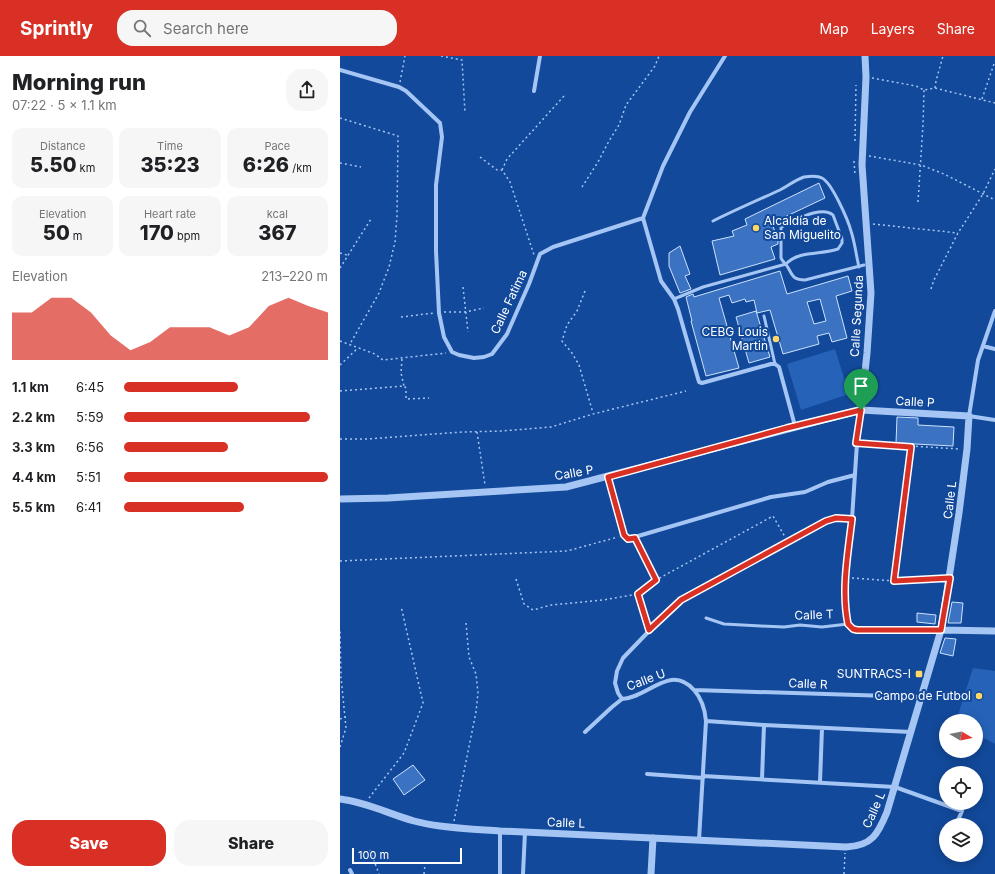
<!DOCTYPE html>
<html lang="en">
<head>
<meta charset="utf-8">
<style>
	:root { --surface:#fff; --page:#f6f6f6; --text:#202124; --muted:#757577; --accent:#d93025 }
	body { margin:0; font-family:Inter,sans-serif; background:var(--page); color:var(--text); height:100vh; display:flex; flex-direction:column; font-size:15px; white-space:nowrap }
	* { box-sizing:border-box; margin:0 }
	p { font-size:13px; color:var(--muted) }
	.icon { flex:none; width:22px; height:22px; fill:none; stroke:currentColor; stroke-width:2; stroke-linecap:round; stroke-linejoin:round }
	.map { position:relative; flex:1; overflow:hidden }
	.details { display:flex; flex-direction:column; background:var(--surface); width:340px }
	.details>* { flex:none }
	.needle { width:26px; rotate:100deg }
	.buttons { position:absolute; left:599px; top:658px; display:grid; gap:8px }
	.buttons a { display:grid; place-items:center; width:44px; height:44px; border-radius:50%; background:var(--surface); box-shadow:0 2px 10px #0003; font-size:20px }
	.scale { position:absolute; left:12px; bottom:10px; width:110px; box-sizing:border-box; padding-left:4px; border:2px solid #fff; border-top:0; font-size:11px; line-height:14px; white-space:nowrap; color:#fff; -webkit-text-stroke:3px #12499a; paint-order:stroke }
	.pin { position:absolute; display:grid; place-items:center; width:34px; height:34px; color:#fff; margin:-41px -17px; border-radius:50% 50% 50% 0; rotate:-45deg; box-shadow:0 0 4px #0007 }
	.pin .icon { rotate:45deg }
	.round { display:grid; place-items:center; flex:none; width:42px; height:42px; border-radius:16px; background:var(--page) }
	.overview { display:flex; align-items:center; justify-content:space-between; height:68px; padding:0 12px }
	h1 { font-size:22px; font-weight:800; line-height:30px }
	.metrics { display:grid; grid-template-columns:repeat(3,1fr); gap:6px; height:68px; padding:4px 12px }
	.metrics div { display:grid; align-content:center; border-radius:10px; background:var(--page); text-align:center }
	.metrics b { font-size:20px; font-weight:800 }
	.metrics small { font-size:11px; font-weight:400 }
	.metrics p { font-size:11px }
	.chart { height:112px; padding:8px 12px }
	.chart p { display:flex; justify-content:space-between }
	.chart svg { width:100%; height:72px; margin-top:4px; fill:var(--accent); opacity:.7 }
	.cta { display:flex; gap:8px; margin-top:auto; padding:8px 12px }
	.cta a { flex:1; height:46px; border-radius:16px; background:var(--accent); color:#fff; font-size:16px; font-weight:800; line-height:46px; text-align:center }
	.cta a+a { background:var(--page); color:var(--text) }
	ul { padding:0 12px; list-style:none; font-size:13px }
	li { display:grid; grid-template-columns:64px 48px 1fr; align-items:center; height:30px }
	li i { height:10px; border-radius:5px; background:var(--accent) }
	header { display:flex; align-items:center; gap:24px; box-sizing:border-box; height:56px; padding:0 20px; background:var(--accent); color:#fff }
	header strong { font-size:19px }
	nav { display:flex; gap:22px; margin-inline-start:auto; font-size:14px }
	.search { width:280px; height:36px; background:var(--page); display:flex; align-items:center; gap:10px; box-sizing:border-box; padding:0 14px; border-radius:16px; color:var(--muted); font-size:15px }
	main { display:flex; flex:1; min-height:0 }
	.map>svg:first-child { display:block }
	.green { fill:#2562b8 }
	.building { fill:#3b72c1; stroke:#cde2fd; fill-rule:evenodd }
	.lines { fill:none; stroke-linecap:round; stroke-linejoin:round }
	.path { stroke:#a5c6f4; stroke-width:1.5; stroke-dasharray:2 3; stroke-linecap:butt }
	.service { stroke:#a5c6f4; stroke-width:3 }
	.minor { stroke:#a5c6f4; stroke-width:4 }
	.tertiary { stroke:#a5c6f4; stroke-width:7 }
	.route-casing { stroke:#fff; stroke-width:8 }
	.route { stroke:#d93025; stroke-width:5 }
	.poi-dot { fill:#ffd868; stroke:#12499a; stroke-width:1.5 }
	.labels { text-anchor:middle; stroke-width:4; stroke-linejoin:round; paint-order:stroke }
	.poi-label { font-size:12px; fill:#fff; stroke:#12499a; text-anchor:end }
	.street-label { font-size:12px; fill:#fff; stroke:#12499a }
</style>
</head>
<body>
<header>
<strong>Sprintly</strong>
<div class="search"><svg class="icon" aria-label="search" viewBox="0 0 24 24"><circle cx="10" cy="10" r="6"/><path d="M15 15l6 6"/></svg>Search here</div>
<nav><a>Map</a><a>Layers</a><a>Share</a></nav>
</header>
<main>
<section class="details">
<div class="overview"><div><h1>Morning run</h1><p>07:22 · 5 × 1.1 km</p></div><a class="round"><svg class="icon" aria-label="share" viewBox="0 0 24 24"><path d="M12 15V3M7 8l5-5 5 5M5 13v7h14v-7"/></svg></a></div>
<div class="metrics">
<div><p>Distance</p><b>5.50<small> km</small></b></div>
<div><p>Time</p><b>35:23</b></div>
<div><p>Pace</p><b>6:26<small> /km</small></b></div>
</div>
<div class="metrics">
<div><p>Elevation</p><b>50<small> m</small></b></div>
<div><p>Heart rate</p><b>170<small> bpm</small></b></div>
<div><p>kcal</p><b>367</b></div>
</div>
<div class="chart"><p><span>Elevation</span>213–220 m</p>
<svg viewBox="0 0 160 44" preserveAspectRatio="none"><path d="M0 44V15L10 15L20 6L30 6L40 15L50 29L60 38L70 33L80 24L90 24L100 24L110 29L120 24L130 11L140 6L150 11L160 15V44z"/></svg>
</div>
<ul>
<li><b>1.1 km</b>6:45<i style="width:56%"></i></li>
<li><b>2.2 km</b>5:59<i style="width:91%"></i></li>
<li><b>3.3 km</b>6:56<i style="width:51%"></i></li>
<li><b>4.4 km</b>5:51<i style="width:100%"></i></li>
<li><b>5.5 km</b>6:41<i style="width:59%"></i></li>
</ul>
<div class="cta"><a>Save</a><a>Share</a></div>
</section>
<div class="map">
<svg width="655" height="818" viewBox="0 0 655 818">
	<rect width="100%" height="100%" fill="#12499a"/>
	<path class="green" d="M495 293 509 338 461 354 447 308Z
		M633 612 655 615V688L646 683 636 680V665H616Z"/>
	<path class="building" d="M479 127 485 142 432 167 438 185V188L431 191 435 203 380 219 372 185 394 180 392 175 407 169 405 163Z
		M340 190 350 218 345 220 351 233 340 237 329 210V197Z
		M440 215 447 238 508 220 512 235 496 240 507 282 492 286 489 277 477 280 479 288 443 298 430 254 417 257 414 244 406 246 405 243 392 247 389 239 379 242 399 312 366 320 351 265H352L346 241 353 238 354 241ZM480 243 486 265 474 268 467 246Z
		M416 255 430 301 409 307 396 261Z
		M557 361 578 362V369L614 371 613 390 556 387Z
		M612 546 623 547 621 567H608Z
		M577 557 596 559 595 568 577 566Z
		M605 582 616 583 613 600 600 597Z
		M73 709 85 724 64 739 53 723Z"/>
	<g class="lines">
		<path class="path" d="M101 0 122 4 125 57
			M532 22 576 30 584 34 595 32 655 47
			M60 26 65 0
			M595 32 596 25 603 0
			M642 43 655 5
			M0 62 58 80 57 160 55 186 49 211 39 237 10 288
			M515 85 516 29
			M529 100 581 109 604 118 655 144
			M140 101 157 114H162L170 126 194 199
			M514 105 515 119
			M0 107 21 111
			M162 114 167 103 224 40
			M242 131 258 106 269 85 279 69 286 49 315 10 319 0
			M578 146 583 69 584 34
			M533 168 618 177
			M0 197 7 199
			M0 212 31 163
			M123 231 128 276
			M591 233 594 224 618 177 643 138 655 113
			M245 235 237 255 227 269 222 285 232 297 239 309 253 357
			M104 256H125L144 252
			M61 261 94 257
			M0 285 35 298 43 304 106 297
			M62 303 61 317 64 330
			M0 309 18 292
			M0 335 64 330 66 332V343L89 342
			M137 376 145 429
			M0 383H27L122 376 162 375 211 371 253 358 346 335
			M521 387 619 393
			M297 486 316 524
			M0 505 227 495 278 481
			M512 522 555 525 602 523
			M176 523 184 548 193 554 211 549 263 544 298 538 316 524 433 460 445 481
			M555 525 571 391
			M298 538 307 568
			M0 622 1 621 0 573
			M0 663 6 661
			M0 691 6 672 1 621
			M29 742 64 697 83 647 61 550
			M114 765 136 656 138 637 136 618 129 601 126 567
			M30 794 39 818
			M84 818 85 809
			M504 818 505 797"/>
		<path class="service" d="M373 165C395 154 418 144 440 134 448 130 455 124 464 121 470 120 477 119 482 122 492 127 508 164 511 175 515 187 516 199 519 211
			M334 243 363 231 446 208C459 194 482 199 498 193L502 187V183L493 159C482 149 456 164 444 169L441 172V202C442 205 445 207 447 210 453 219 452 224 465 224L524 209
			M424 260 435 308
			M366 562 384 568 421 570 444 571 460 569 482 571 508 568"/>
		<path class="minor" d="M0 14 59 31 66 35 100 67 102 81 96 129V195L99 257 104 281 112 296 119 299 134 302 144 301 152 298 167 278 189 228 200 198 213 191 303 162
			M194 35 200 0
			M303 162 321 225 334 243 338 253 359 326 362 327 431 308H435L439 311 455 370
			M303 162 323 110 350 56 385 0
			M655 255 638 304 629 360 655 364
			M643 290 655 293
			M521 354 517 387 512 463 506 521V553L508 568 513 573 517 574H601
			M268 421 284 479 288 483 431 441 465 436 488 426 515 419
			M354 634 581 641
			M366 665 424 669 571 676
			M245 676 272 651 282 643
			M307 718 363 722
			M363 720 555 731 622 755 616 769
			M422 723 424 669
			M480 726 482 672
			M359 784 366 665C365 653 362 643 354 634 330 607 308 642 282 643L278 637 275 627 277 615 283 602 337 546 486 465 496 462 512 463
			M10 814 12 818
			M160 818V775
			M183 818 185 776"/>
		<path class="tertiary" d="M521 354 527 297 531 237 522 109 526 21 525 0
			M0 443 48 442 226 431 521 354 629 360 627 393 619 457 601 574 547 756C538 778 532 790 506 791L160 775C133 773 99 772 74 765 49 758 26 746 0 743
			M601 574 655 575
			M311 818 313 782"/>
	</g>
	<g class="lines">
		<g class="route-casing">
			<path id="route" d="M521 354 516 387 571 391 554 525 610 522 601 574H517L513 573 508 568C501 534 508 497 512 463L496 462 486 465 341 544 309 574 298 538 316 524 295 482 288 483 284 479 268 421 447 372Z"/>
		</g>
		<use href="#route" class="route"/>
	</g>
	<g class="poi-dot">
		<circle cx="416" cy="172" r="4"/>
		<circle cx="436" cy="283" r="4"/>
		<rect x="575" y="614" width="8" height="8" rx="2"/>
		<circle cx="639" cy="640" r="4"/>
	</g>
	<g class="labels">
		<g class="poi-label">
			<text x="424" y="169" text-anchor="start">Alcaldía de<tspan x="424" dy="14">San Miguelito</tspan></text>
			<text x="428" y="280">CEBG Louis<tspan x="428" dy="14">Martin</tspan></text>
			<text x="571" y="622">SUNTRACS-I</text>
			<text x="631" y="644">Campo de Futbol</text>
		</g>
		<g class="street-label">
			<text transform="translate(169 246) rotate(-65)" y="4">Calle Fatima</text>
			<text transform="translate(517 260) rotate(-87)" y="4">Calle Segunda</text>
			<text transform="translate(575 346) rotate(3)" y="4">Calle P</text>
			<text transform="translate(234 417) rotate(-10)" y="4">Calle P</text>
			<text transform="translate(610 444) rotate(-83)" y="4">Calle L</text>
			<text transform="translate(474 559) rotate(-2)" y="4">Calle T</text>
			<text transform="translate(306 624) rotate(-21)" y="4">Calle U</text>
			<text transform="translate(468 628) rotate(2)" y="4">Calle R</text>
			<text transform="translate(534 754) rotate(-66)" y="4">Calle L</text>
			<text transform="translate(226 767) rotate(2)" y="4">Calle L</text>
		</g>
	</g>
</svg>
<div class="buttons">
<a><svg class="needle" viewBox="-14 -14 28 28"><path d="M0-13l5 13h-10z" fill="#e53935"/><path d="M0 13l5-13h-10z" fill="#757577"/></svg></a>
<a><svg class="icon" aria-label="locate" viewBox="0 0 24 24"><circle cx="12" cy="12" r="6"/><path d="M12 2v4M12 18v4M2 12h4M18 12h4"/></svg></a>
<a><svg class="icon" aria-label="layers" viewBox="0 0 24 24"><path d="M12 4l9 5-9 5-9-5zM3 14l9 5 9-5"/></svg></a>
</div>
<div class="scale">100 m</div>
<div class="pin" style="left:521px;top:354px;background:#1e9e55"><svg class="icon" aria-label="arrive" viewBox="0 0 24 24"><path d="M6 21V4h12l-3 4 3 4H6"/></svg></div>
</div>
</main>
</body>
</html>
